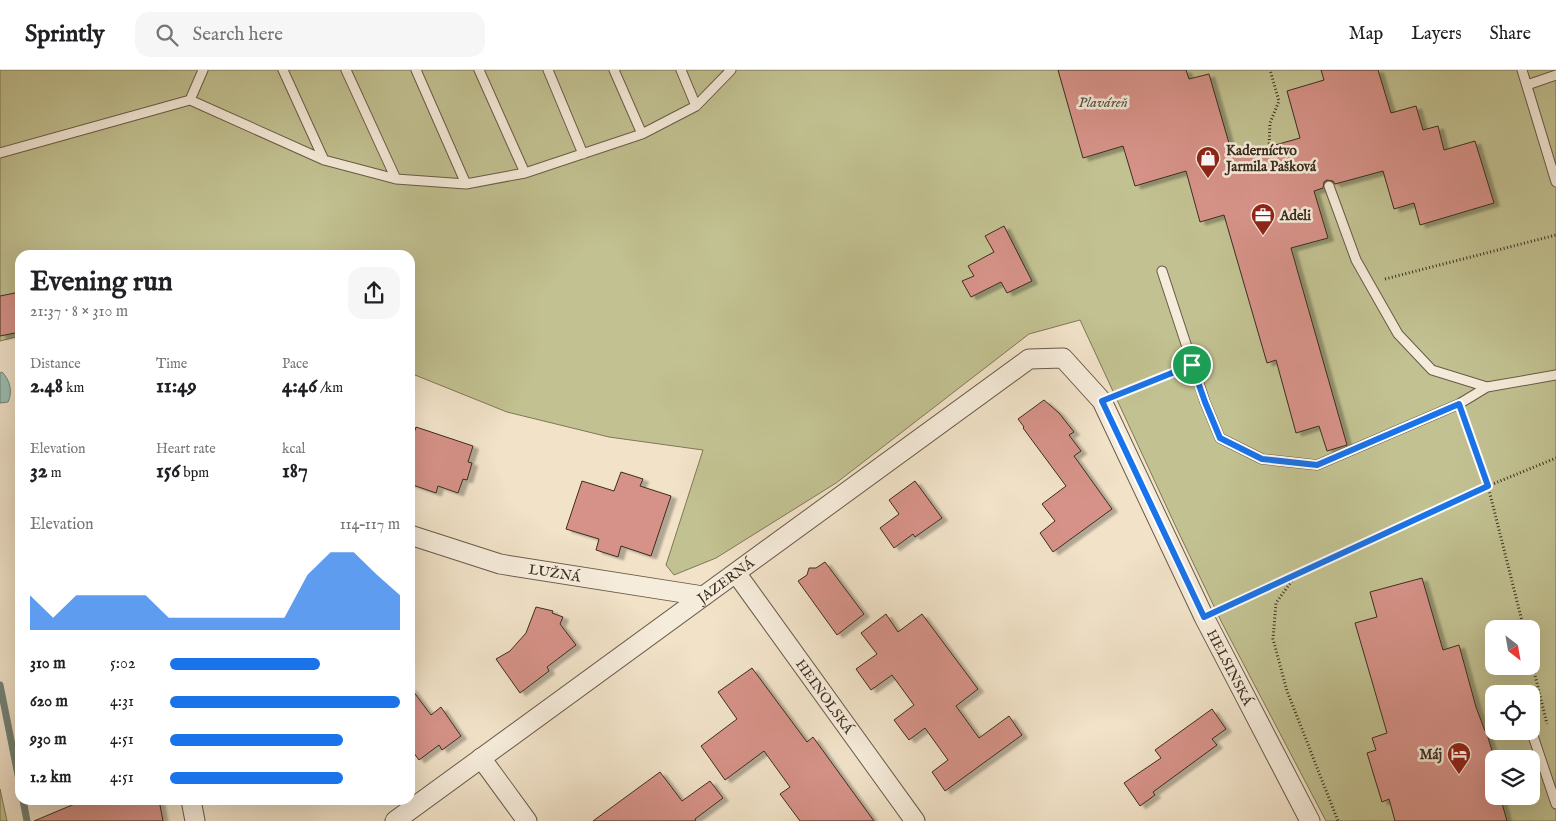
<!DOCTYPE html>
<html lang="en">
<head>
<meta charset="utf-8">
<style>
	:root { --surface:#fff; --page:#f6f6f6; --text:#202124; --muted:#757577; --line:#e0e0e0; --accent:#1a73e8 }
	body { margin:0; font-family:"IM FELL English",serif; background:var(--page); color:var(--text); height:100vh; display:flex; flex-direction:column; font-size:19px; white-space:nowrap }
	* { box-sizing:border-box; margin:0 }
	p { font-size:16px; color:var(--muted) }
	.icon { flex:none; width:28px; height:28px; fill:none; stroke:currentColor; stroke-width:2; stroke-linecap:round; stroke-linejoin:round }
	.map { position:relative; flex:1; overflow:hidden }
	.details { position:absolute; left:15px; top:180px; width:400px; height:555px; display:flex; flex-direction:column; background:var(--surface); border-radius:15px; box-shadow:0 5px 20px #0002 }
	.details>* { flex:none }
	.needle { width:32px; rotate:149deg }
	.controls { position:absolute; left:1485px; top:550px; display:grid; gap:10px }
	.controls a { display:grid; place-items:center; width:55px; height:55px; border-radius:10px; background:var(--surface); box-shadow:0 5px 20px #0002; font-size:25px }
	.pin { position:absolute; display:grid; place-items:center; width:42px; height:42px; color:#fff; margin:-21px; border:2px solid #fff; border-radius:50%; box-shadow:0 1px 5px #0007 }
	.round { display:grid; place-items:center; flex:none; width:52px; height:52px; border-radius:15px; background:var(--page) }
	.overview { display:flex; align-items:center; justify-content:space-between; height:85px; padding:0 15px }
	h1 { font-size:28px; font-weight:800; line-height:38px }
	.stats { display:grid; grid-template-columns:repeat(3,1fr); gap:8px; height:85px; padding:5px 15px }
	.stats div { display:grid; align-content:center }
	.stats b { font-size:21px; font-weight:800 }
	.stats small { font-size:14px; font-weight:400 }
	.stats p { font-size:14px }
	.chart { height:140px; padding:10px 15px }
	.chart p { display:flex; justify-content:space-between }
	.chart svg { width:100%; height:90px; margin-top:5px; fill:var(--accent); opacity:.7 }
	ul { padding:0 15px; list-style:none; font-size:16px }
	li { display:grid; grid-template-columns:80px 60px 1fr; align-items:center; height:38px }
	li i { height:12px; border-radius:6px; background:var(--accent) }
	header { display:flex; align-items:center; gap:30px; box-sizing:border-box; height:70px; padding:0 25px; background:var(--surface); border-bottom:1px solid var(--line) }
	header strong { font-size:24px }
	nav { display:flex; gap:28px; margin-inline-start:auto; font-size:18px }
	.search { width:350px; height:45px; background:var(--page); display:flex; align-items:center; gap:12px; box-sizing:border-box; padding:0 18px; border-radius:15px; color:var(--muted); font-size:19px }
	.map>svg:first-child { display:block }
	.green { fill:#c2c191; stroke:#7e7858; fill-rule:evenodd }
	.water { fill:#9bbeb3; stroke:#758478 }
	.lines { fill:none; stroke-linecap:round; stroke-linejoin:round }
	.stream { stroke:#758478; stroke-width:7 }
	.building { fill:#d69288; stroke:#3b2e1f; filter:url(#shadow) }
	.service-casing { stroke:#685b49; stroke-width:11 }
	.minor-casing { stroke:#685b49; stroke-width:21 }
	.path { stroke:#3b2e1f; stroke-width:3; stroke-dasharray:1 2.5; stroke-linecap:butt }
	.service { stroke:#f6ecdb; stroke-width:9 }
	.minor { stroke:#f6ecdb; stroke-width:19 }
	.route-casing { stroke:#fff; stroke-width:10 }
	.route { stroke:#1a73e8; stroke-width:6 }
	.labels { text-anchor:middle; stroke-width:5; stroke-linejoin:round; paint-order:stroke }
	.poi-label { font-size:14px; font-weight:bold; fill:#3b2e1f; stroke:#f6ecdb; text-anchor:start }
	.street-label { font-size:14px; fill:#3b2e1f; stroke:#f6ecdb }
	.water-label { font-size:15px; font-style:italic; fill:#535244; stroke:#f6ecdb }
</style>
</head>
<body>
<header>
<strong>Sprintly</strong>
<div class="search"><svg class="icon" aria-label="search" viewBox="0 0 24 24"><circle cx="10" cy="10" r="6"/><path d="M15 15l6 6"/></svg>Search here</div>
<nav><a>Map</a><a>Layers</a><a>Share</a></nav>
</header>
<div class="map">
<svg width="1556" height="751" viewBox="0 0 1556 751">
	<defs>
		<filter id="shadow"><feDropShadow dx="5.5" dy="3" stdDeviation="1" flood-color="#0004"/></filter>
	</defs>
	<rect width="100%" height="100%" fill="#f1e2c8"/>
	<filter id="stains"><feTurbulence type="fractalNoise" baseFrequency=".004" numOctaves="4"/><feColorMatrix values="0 0 0 0 .2 0 0 0 0 .09 0 0 0 0 .02 0 0 0 .5 -.17"/></filter>
	<radialGradient id="worn" r=".72"><stop offset=".6" stop-color="#630" stop-opacity="0"/><stop offset="1" stop-color="#630" stop-opacity=".3"/></radialGradient>
	<path class="green" d="M0 0H1556V751H1326L1222 553 1176 457 1080 250 1029 264 836 413 716 488 674 505 666 495 703 380 609 367 507 342 410 303V185H20V266L0 271ZM1494 559H1531V596H1494ZM1494 624H1531V661H1494ZM1494 689H1531V726H1494Z
		M0 719 7 751H0Z"/>
	<path class="water" d="M2 302C10 310 13 322 8 332L0 333V303Z"/>
	<g class="lines">
		<path class="stream" d="M0 615 20 715
			M23 730 27 751"/>
	</g>
	<path class="building" d="M1058 0H1186L1189 9 1209 4 1233 87 1300 68 1287 21 1324 10 1321 0H1378L1391 43 1416 36 1423 60 1438 56 1444 80 1475 71 1494 133 1420 155 1414 133 1394 139 1383 101 1335 114 1333 111 1327 110 1324 112 1323 118 1314 121 1328 168 1291 178 1347 375 1327 381 1319 356 1296 363 1276 290 1267 293 1224 145 1200 152 1186 101 1135 116 1123 76 1083 88Z
		M1004 156 1032 211 1007 223 1001 212 971 227 962 211 974 206 968 196 994 182 985 166Z
		M20 222V262L0 266V226Z
		M1044 330 1059 343 1074 362 1069 365 1081 381 1074 386 1112 439 1053 482 1040 463 1055 451 1042 434 1066 416 1023 358 1024 357 1018 349Z
		M416 357 473 376 468 392 472 393 467 410 463 409 458 423 438 416 436 423 410 414V375Z
		M621 402 643 409 640 416 671 426 651 486 621 476 618 487 596 480 599 469 566 459 582 411 614 421Z
		M915 411 942 448 915 467 913 464 894 478 880 458 899 444 889 430Z
		M825 492 864 544 837 565 798 511 807 505 809 498H816Z
		M1422 508 1443 580 1459 575 1476 637 1485 661H1486L1494 687 1489 688 1494 705V726H1500L1507 751H1395L1389 729 1382 732 1367 683 1376 680 1372 668 1387 663 1355 553 1377 547 1370 522Z
		M536 537 553 541 552 543 563 547 560 554 576 575 547 597 549 601 520 623 496 589 510 581 526 563Z
		M886 544 898 562 922 544 978 619 956 636 979 668 1009 646 1022 665 945 721 932 702 948 690 925 658 909 670 894 650 914 635 892 605 871 620 856 599 877 584 861 563Z
		M752 598 807 672 813 667 874 751H800L780 724 790 717 764 681 725 710 701 676 737 649 718 622Z
		M410 617 431 645 441 637 461 666 442 680 439 675 419 690 410 678Z
		M1212 639 1226 659 1212 669 1217 675 1153 722 1155 725 1140 736 1124 713 1161 688 1155 680Z
		M660 702 682 731 710 711 723 728 695 749 696 751H593Z
		M84 730H159L163 751H34Z"/>
	<g class="lines">
		<g class="service-casing">
			<path id="service" d="M283 0 324 90
				M346 0 396 109
				M416 0 466 114
				M479 0 525 103
				M548 0 583 84
				M614 0 642 64
				M681 0 696 36
				M1522 0 1556 112
				M1527 15 1556 5
				M190 30 203 0
				M0 83 190 30 324 90 396 109 466 114 525 103 642 64 696 36 731 0
				M1329 116 1356 190 1369 213 1398 264 1432 300 1487 317 1556 305
				M1162 201 1205 332 1220 368 1262 389 1317 395 1459 334 1487 317
				M1531 660 1556 734"/>
		</g>
		<g class="minor-casing">
			<g id="minor">
				<path id="s1" d="M410 465 500 494 703 526"/>
				<path id="s2" d="M736 503 915 751"/>
				<path d="M481 688 527 751"/>
				<path d="M191 730 195 751"/>
				<path id="s3" d="M395 751 1029 289 1063 288 1102 331 1204 547 1310 751"/>
			</g>
		</g>
		<path class="path" d="M1269 77 1270 53 1279 31 1270 0
			M1385 209 1556 165
			M1121 323 1178 301
			M1296 505 1276 533 1273 569 1287 621 1338 751
			M1222 539 1488 416 1464 349
			M1524 559 1488 416 1556 388
			M1531 589 1547 654"/>
		<use href="#service" class="service"/>
		<use href="#minor" class="minor"/>
	</g>
	<g class="lines">
		<g class="route-casing">
			<path id="route" d="M1192 295 1205 332 1220 368 1262 389 1317 395 1459 334 1488 416 1204 547 1102 331Z"/>
		</g>
		<use href="#route" class="route"/>
	</g>
	<defs>
		<g id="shop-pin" transform="scale(1.25)"><path d="M0 17L-7.5 6A9.5 9.5 0 1 1 7.5 6Z" fill="#8f2418" stroke="#f6ecdb"/><path d="M-5-2.5h2.3a2.7 3.5 0 0 1 5.4 0H5L5.5 6h-11ZM-1.5-2.5h3a1.5 2.3 0 0 0-3 0Z" fill="#fff"/></g>
		<g id="office-pin" transform="scale(1.25)"><path d="M0 17L-7.5 6A9.5 9.5 0 1 1 7.5 6Z" fill="#8f2418" stroke="#f6ecdb"/><path d="M-6-3h4V-5.5h4V-3h4V5H-6ZM-1-4.5V-3h2v-1.5ZM-6 0V1H6V0Z" fill="#fff"/></g>
		<g id="hotel-pin" transform="scale(1.25)"><path d="M0 17L-7.5 6A9.5 9.5 0 1 1 7.5 6Z" fill="#8f2418" stroke="#f6ecdb"/><path d="M-6-4.5h1.5V1H6V5H4.5V3h-9V5H-6ZM-4 0a1.8 1.8 0 1 1 3.6 0ZM.5 0V-2.5h3Q6-2.5 6 0Z" fill="#fff"/></g>
	</defs>
	<g fill-rule="evenodd">
		<use href="#shop-pin" x="1208" y="88"/>
		<use href="#office-pin" x="1263" y="145"/>
		<use href="#hotel-pin" x="1459" y="684"/>
	</g>
	<g class="labels">
		<g class="poi-label">
			<text x="1226" y="85">Kaderníctvo<tspan x="1226" dy="16">Jarmila Pašková</tspan></text>
			<text x="1280" y="150">Adeli</text>
			<text x="1442" y="689" text-anchor="end">Máj</text>
		</g>
		<g class="street-label">
			<text dy="5" stroke="none"><textPath href="#s1" startOffset="150">LUŽNÁ</textPath></text>
			<text dy="5" stroke="none"><textPath href="#s3" startOffset="409">JAZERNÁ</textPath></text>
			<text dy="5" stroke="none"><textPath href="#s3" startOffset="1172">HELSINSKÁ</textPath></text>
			<text dy="5" stroke="none"><textPath href="#s2" startOffset="152">HEINOLSKÁ</textPath></text>
		</g>
		<g class="water-label">
			<text x="1103" y="37">Plaváreň</text>
		</g>
	</g>
	<rect width="100%" height="100%" filter="url(#stains)"/>
	<rect width="100%" height="100%" fill="url(#worn)"/>
</svg>
<div class="controls">
<a><svg class="needle" viewBox="-14 -14 28 28"><path d="M0-13l5 13h-10z" fill="#e53935"/><path d="M0 13l5-13h-10z" fill="#757577"/></svg></a>
<a><svg class="icon" aria-label="locate" viewBox="0 0 24 24"><circle cx="12" cy="12" r="6"/><path d="M12 2v4M12 18v4M2 12h4M18 12h4"/></svg></a>
<a><svg class="icon" aria-label="layers" viewBox="0 0 24 24"><path d="M12 4l9 5-9 5-9-5zM3 14l9 5 9-5"/></svg></a>
</div>
<div class="pin" style="left:1192px;top:295px;background:#1e9e55"><svg class="icon" aria-label="arrive" viewBox="0 0 24 24"><path d="M6 21V4h12l-3 4 3 4H6"/></svg></div>
<section class="details">
<div class="overview"><div><h1>Evening run</h1><p>21:37 · 8 × 310 m</p></div><a class="round"><svg class="icon" aria-label="share" viewBox="0 0 24 24"><path d="M12 15V3M7 8l5-5 5 5M5 13v7h14v-7"/></svg></a></div>
<div class="stats">
<div><p>Distance</p><b>2.48<small> km</small></b></div>
<div><p>Time</p><b>11:49</b></div>
<div><p>Pace</p><b>4:46<small> /km</small></b></div>
</div>
<div class="stats">
<div><p>Elevation</p><b>32<small> m</small></b></div>
<div><p>Heart rate</p><b>156<small> bpm</small></b></div>
<div><p>kcal</p><b>187</b></div>
</div>
<div class="chart"><p><span>Elevation</span>114–117 m</p>
<svg viewBox="0 0 160 44" preserveAspectRatio="none"><path d="M0 44V27L10 38L20 27L30 27L40 27L50 27L60 38L70 38L80 38L90 38L100 38L110 38L120 17L130 6L140 6L150 17L160 27V44z"/></svg>
</div>
<ul>
<li><b>310 m</b>5:02<i style="width:65%"></i></li>
<li><b>620 m</b>4:31<i style="width:100%"></i></li>
<li><b>930 m</b>4:51<i style="width:75%"></i></li>
<li><b>1.2 km</b>4:51<i style="width:75%"></i></li>
</ul>
</section>
</div>
</body>
</html>
